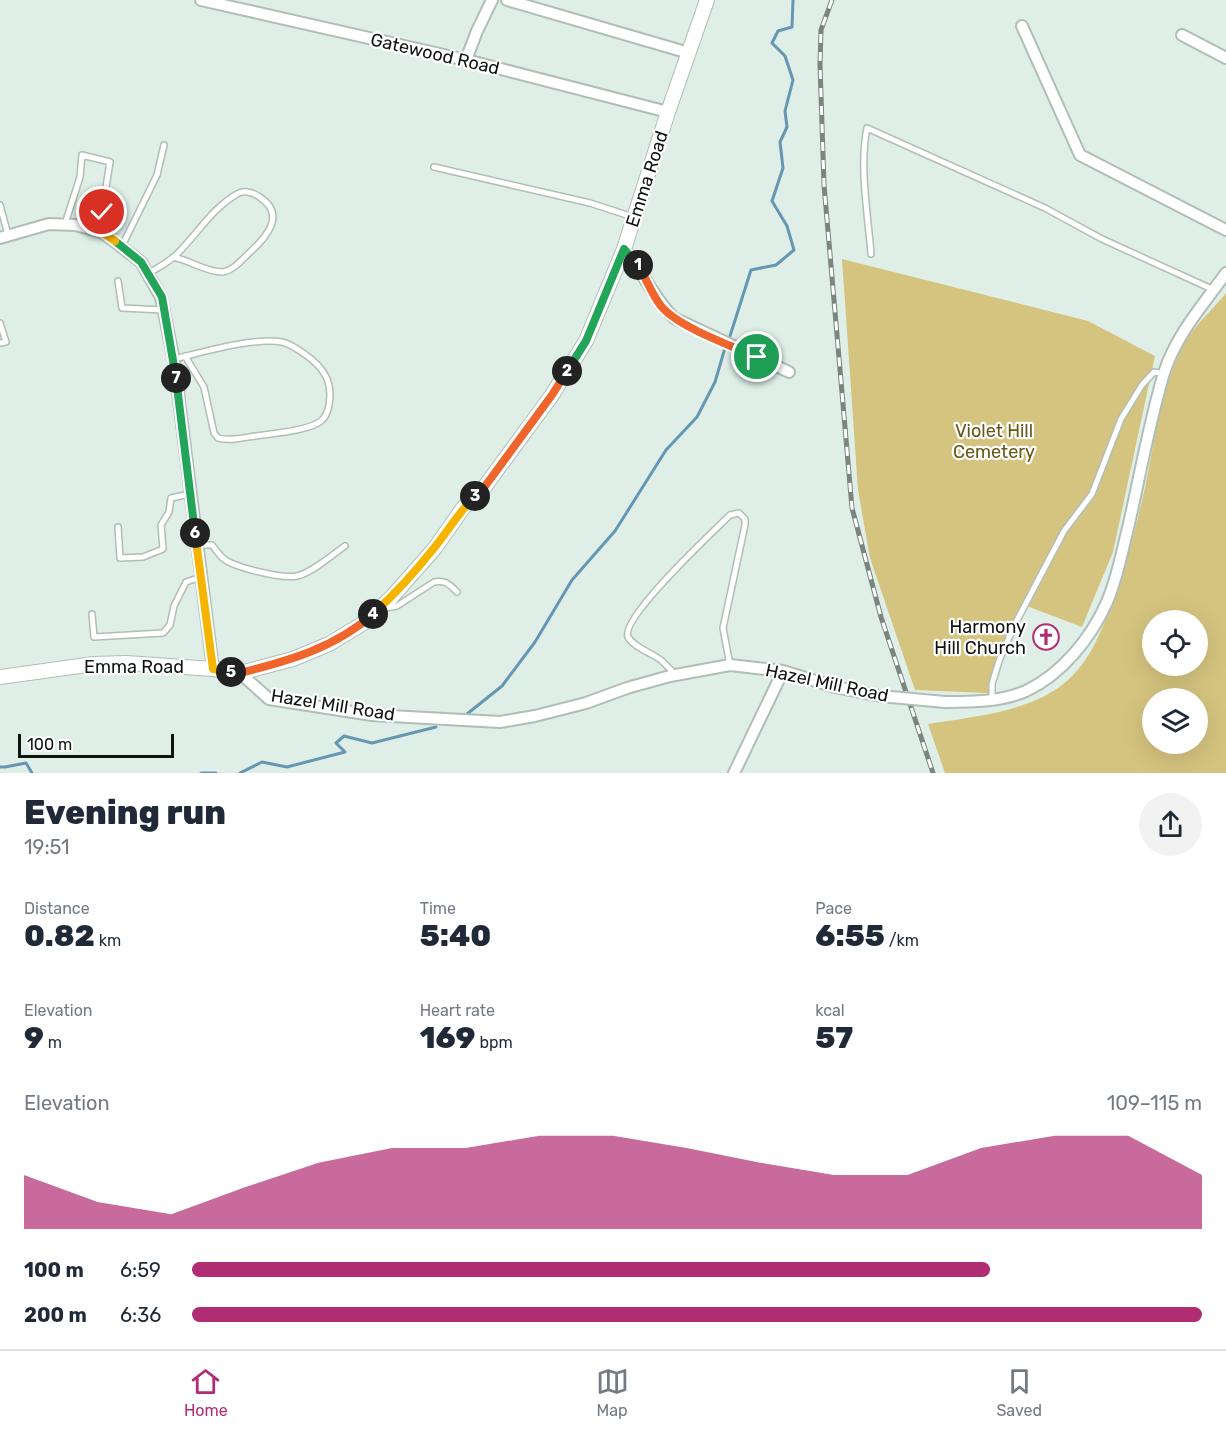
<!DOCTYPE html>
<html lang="en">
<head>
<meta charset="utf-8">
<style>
	:root { --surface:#fff; --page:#f2f2f3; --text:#1f2937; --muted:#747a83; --line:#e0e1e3; --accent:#b12d73 }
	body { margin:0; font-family:Rubik,sans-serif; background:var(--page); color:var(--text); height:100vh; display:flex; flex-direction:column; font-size:22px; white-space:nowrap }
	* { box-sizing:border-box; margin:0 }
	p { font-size:20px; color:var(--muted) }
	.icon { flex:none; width:33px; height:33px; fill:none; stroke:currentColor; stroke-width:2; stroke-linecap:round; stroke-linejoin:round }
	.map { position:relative; height:773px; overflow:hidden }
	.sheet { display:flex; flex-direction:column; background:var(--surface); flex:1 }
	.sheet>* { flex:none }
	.fabs { position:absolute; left:1142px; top:610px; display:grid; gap:12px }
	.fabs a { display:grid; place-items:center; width:66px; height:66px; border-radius:50%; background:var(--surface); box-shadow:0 6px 24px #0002; font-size:30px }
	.scale { position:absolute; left:18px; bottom:15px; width:156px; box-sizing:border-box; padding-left:6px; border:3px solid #0e1311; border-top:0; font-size:16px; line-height:21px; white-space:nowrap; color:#0e1311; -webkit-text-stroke:4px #fff; paint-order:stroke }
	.pin { position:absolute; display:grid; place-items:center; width:51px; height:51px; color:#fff; margin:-26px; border:3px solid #fff; border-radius:50%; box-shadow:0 2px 6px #0007 }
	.km { position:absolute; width:30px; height:30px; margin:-15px; border-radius:50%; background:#222; color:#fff; font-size:16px; line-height:30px; text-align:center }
	.round { display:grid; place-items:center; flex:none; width:63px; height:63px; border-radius:32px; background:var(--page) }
	.head { display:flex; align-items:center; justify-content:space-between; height:102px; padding:0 24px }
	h1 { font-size:33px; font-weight:800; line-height:45px }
	.figures { display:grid; grid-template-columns:repeat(3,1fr); gap:9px; height:102px; padding:6px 24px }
	.figures div { display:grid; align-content:center }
	.figures b { font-size:30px; font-weight:800 }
	.figures small { font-size:16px; font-weight:400 }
	.figures p { font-size:16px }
	.chart { height:168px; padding:12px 24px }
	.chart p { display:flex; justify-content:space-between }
	.chart svg { width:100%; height:108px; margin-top:6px; fill:var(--accent); opacity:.7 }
	ul { padding:0 24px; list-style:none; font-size:20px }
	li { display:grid; grid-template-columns:96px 72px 1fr; align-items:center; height:45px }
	li i { height:15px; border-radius:8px; background:var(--accent) }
	.tab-bar { display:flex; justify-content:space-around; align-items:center; height:84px; border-top:2px solid var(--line); background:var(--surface); font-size:16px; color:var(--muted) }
	.tab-bar a { display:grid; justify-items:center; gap:3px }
	.tab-bar .active { color:var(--accent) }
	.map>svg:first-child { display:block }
	.green { fill:#d5c47f; fill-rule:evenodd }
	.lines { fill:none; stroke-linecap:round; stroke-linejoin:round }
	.stream { stroke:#6597b2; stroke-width:3 }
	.service-casing { stroke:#afbeb7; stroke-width:8 }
	.minor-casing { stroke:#afbeb7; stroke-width:14 }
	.tertiary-casing { stroke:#afbeb7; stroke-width:16 }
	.service { stroke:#fff; stroke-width:5 }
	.minor { stroke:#fff; stroke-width:10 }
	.tertiary { stroke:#fff; stroke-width:14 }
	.rail-casing { stroke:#7a857f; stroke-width:5 }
	.rail { stroke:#fff; stroke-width:3; stroke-dasharray:9; stroke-linecap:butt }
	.minor-bridge-casing { stroke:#afbeb7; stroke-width:14; stroke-linecap:butt }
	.minor-bridge { stroke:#fff; stroke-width:10 }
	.split-1-casing { stroke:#fff; stroke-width:12 }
	.split-2-casing { stroke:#fff; stroke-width:12 }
	.split-3-casing { stroke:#fff; stroke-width:12 }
	.split-4-casing { stroke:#fff; stroke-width:12 }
	.split-5-casing { stroke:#fff; stroke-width:12 }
	.split-6-casing { stroke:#fff; stroke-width:12 }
	.split-7-casing { stroke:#fff; stroke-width:12 }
	.split-8-casing { stroke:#fff; stroke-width:12 }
	.split-9-casing { stroke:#fff; stroke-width:12 }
	.split-1 { stroke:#f0652b; stroke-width:8 }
	.split-2 { stroke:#22a559; stroke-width:8 }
	.split-3 { stroke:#f0652b; stroke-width:8 }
	.split-4 { stroke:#f5b400; stroke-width:8 }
	.split-5 { stroke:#f0652b; stroke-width:8 }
	.split-6 { stroke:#f5b400; stroke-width:8 }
	.split-7 { stroke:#22a559; stroke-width:8 }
	.split-8 { stroke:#22a559; stroke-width:8 }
	.split-9 { stroke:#f5b400; stroke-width:8 }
	.labels { text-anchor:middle; stroke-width:4.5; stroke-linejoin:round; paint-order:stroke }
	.street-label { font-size:18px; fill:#0e1311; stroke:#fff }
	.park-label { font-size:18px; fill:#665715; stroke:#fff }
	.poi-label { font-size:18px; fill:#0e1311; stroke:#fff; text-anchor:end }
</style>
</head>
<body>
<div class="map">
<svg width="1226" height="773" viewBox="0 0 1226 773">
	<rect width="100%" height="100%" fill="#dfefe7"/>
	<path class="green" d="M842 259 1088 321 1155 356 1113 552 1082 627 1024 605 988 693 915 690 870 558 858 490Z
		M1226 293V773H945L928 724C971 717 1021 713 1058 688 1088 667 1101 633 1113 600 1128 558 1139 517 1148 473 1156 431 1163 384 1183 346 1191 329 1214 308 1226 293ZM1152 621H1197V666H1152ZM1152 699H1197V744H1152Z"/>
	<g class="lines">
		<path class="stream" d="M730 336 751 270 776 265 794 250 787 226 772 201 783 168 780 142 787 127 785 111 793 80 785 56 772 43 778 31 792 27 793 0
			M467 714 502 686 535 642 572 580 615 531 666 450 697 417 715 382 725 348
			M0 767H5L26 763 32 773
			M201 773H216
			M240 773 262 762 287 767 345 752 336 743 344 736 372 743 436 727"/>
		<g class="service-casing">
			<path id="service" d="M434 167 590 203 633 217
				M0 205 8 235
				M65 224 80 177 82 155 110 162 102 212V232
				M122 246 157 175 164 145
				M871 254C868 214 859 167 867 128L1045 208 1102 239 1214 290
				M148 274C157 268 167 263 175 256 196 236 211 209 237 194 243 190 252 192 258 196 288 214 266 238 248 254 241 261 232 271 222 272 206 272 189 260 173 257
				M118 281 122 308 163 310
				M0 323 6 342 0 343
				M174 359C203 352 254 337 282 342 291 344 299 350 306 355 324 368 333 382 329 405 328 411 326 417 321 421 310 430 278 433 263 435 250 436 231 442 218 438L214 433 204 387 185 356
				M118 527 120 558 143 557 163 549 161 525 169 512 171 498 190 494
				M197 545H212C216 550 220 556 224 559 236 568 283 579 297 576 312 573 333 554 345 546
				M385 608 397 606 434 582C446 580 449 584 457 592
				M92 614 94 637 163 633 170 625 174 606 186 582 201 577
				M675 674C671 670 666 665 662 661 653 653 634 648 628 637 620 618 714 531 730 515L739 513 745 519V525L723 628 730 665
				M992 699V684L999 661 1014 626 1064 531 1092 494 1121 419 1142 385 1154 372 1164 374"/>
		</g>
		<g class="minor-casing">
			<path id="minor" d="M201 0 466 60 668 112
				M507 0 689 53
				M1022 26 1080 155 1226 230
				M1182 35 1226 58
				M466 60 477 31 492 0
				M0 238 49 224 75 225 102 232 141 262 161 297 174 361 213 669
				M624 249C643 271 653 298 674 318L789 372
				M240 673 269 699 372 715 500 722 535 716 586 703 627 688 670 676 730 665 783 671 835 687 880 696
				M945 702C972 702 1001 702 1026 691 1062 674 1091 638 1107 602 1117 579 1122 552 1128 528 1140 476 1149 423 1164 373 1176 335 1203 305 1226 273
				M734 773 783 671"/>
		</g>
		<g class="tertiary-casing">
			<path id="tertiary" d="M0 677 94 664 126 663 213 669 240 673 293 659 329 644 362 624 391 598 435 548 463 508 483 489 552 395 586 341 624 249 668 112 707 0"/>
		</g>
		<use href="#service" class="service"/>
		<use href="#minor" class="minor"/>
		<use href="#tertiary" class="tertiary"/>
		<g class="rail-casing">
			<path id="rail" d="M832 0 821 30 820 64 824 185 852 508 881 617 933 773"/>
		</g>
		<use href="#rail" class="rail"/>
		<g class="minor-bridge-casing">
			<path id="minor-bridge" d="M880 696 945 702"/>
		</g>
		<use href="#minor-bridge" class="minor-bridge"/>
	</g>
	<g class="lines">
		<g class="split-1-casing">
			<path id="split-1" d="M638 265C646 278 652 295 661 306 678 327 732 346 757 357"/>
		</g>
		<g class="split-2-casing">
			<path id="split-2" d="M567 371 586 341 624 249 638 265"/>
		</g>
		<g class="split-3-casing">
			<path id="split-3" d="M475 496 483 489 552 395 567 371"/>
		</g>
		<g class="split-4-casing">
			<path id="split-4" d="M373 614C395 594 415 572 434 548 448 531 459 512 475 496"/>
		</g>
		<g class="split-5-casing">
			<path id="split-5" d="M231 672 240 673C288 661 335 648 373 614"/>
		</g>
		<g class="split-6-casing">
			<path id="split-6" d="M195 533 213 669 231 672"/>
		</g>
		<g class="split-7-casing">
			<path id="split-7" d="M176 378 195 533"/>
		</g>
		<g class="split-8-casing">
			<path id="split-8" d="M115 241 141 262 162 297 176 378"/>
		</g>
		<g class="split-9-casing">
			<path id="split-9" d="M102 212V232L115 241"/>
		</g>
		<use href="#split-1" class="split-1"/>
		<use href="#split-2" class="split-2"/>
		<use href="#split-3" class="split-3"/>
		<use href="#split-4" class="split-4"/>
		<use href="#split-5" class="split-5"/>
		<use href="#split-6" class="split-6"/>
		<use href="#split-7" class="split-7"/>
		<use href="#split-8" class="split-8"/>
		<use href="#split-9" class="split-9"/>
	</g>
	<defs>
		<g id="church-ring" transform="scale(1.35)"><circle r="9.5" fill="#fff" stroke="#b12d73" stroke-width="1.5"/><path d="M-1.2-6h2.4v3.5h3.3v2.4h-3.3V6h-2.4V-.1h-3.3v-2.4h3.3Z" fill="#b12d73"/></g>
	</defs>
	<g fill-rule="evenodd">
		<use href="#church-ring" x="1046" y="637"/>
	</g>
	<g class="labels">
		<g class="street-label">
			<text transform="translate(435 54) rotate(13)" y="6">Gatewood Road</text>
			<text transform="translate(647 179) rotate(-72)" y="6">Emma Road</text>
			<text x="134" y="673">Emma Road</text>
			<text transform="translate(827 683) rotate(12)" y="6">Hazel Mill Road</text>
			<text transform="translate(333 705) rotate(9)" y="6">Hazel Mill Road</text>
		</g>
		<g class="park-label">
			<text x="994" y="437">Violet Hill<tspan x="994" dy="21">Cemetery</tspan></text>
		</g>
		<g class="poi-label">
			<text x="1026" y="633">Harmony<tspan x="1026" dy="21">Hill Church</tspan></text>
		</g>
	</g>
</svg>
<div class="fabs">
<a><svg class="icon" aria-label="locate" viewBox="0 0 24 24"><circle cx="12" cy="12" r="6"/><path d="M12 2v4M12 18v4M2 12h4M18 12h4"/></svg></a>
<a><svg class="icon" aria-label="layers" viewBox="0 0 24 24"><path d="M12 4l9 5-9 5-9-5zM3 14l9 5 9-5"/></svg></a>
</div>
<div class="scale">100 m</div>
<div class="pin" style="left:757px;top:357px;background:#1e9e55"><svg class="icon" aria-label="arrive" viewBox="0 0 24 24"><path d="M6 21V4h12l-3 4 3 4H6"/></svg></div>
<div class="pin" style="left:102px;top:212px;background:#d93025"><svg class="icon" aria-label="check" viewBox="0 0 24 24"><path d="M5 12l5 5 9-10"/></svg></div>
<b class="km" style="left:638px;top:265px">1</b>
<b class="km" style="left:567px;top:371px">2</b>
<b class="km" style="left:475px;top:496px">3</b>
<b class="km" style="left:373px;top:614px">4</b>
<b class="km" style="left:231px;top:672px">5</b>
<b class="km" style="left:195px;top:533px">6</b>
<b class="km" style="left:176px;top:378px">7</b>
</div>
<section class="sheet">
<div class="head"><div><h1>Evening run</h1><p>19:51</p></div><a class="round"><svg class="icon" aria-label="share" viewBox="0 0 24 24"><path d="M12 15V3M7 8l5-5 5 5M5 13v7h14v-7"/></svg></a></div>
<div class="figures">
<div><p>Distance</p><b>0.82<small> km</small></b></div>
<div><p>Time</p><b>5:40</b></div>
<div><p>Pace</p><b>6:55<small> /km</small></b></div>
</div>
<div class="figures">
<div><p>Elevation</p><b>9<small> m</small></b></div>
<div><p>Heart rate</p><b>169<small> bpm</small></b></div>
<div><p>kcal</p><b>57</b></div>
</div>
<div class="chart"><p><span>Elevation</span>109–115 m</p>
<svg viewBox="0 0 160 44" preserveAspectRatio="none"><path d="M0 44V22L10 33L20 38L30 27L40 17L50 11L60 11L70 6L80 6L90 11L100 17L110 22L120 22L130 11L140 6L150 6L160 22V44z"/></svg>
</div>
<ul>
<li><b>100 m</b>6:59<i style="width:79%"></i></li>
<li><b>200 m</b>6:36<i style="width:100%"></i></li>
</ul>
</section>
<nav class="tab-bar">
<a class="active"><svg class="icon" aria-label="home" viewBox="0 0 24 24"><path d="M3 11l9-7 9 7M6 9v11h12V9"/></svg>Home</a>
<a><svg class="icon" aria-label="map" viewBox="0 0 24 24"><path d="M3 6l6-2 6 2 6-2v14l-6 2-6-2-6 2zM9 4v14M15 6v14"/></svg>Map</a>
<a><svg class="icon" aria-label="saved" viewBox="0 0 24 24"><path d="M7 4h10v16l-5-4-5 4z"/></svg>Saved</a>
</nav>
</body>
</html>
